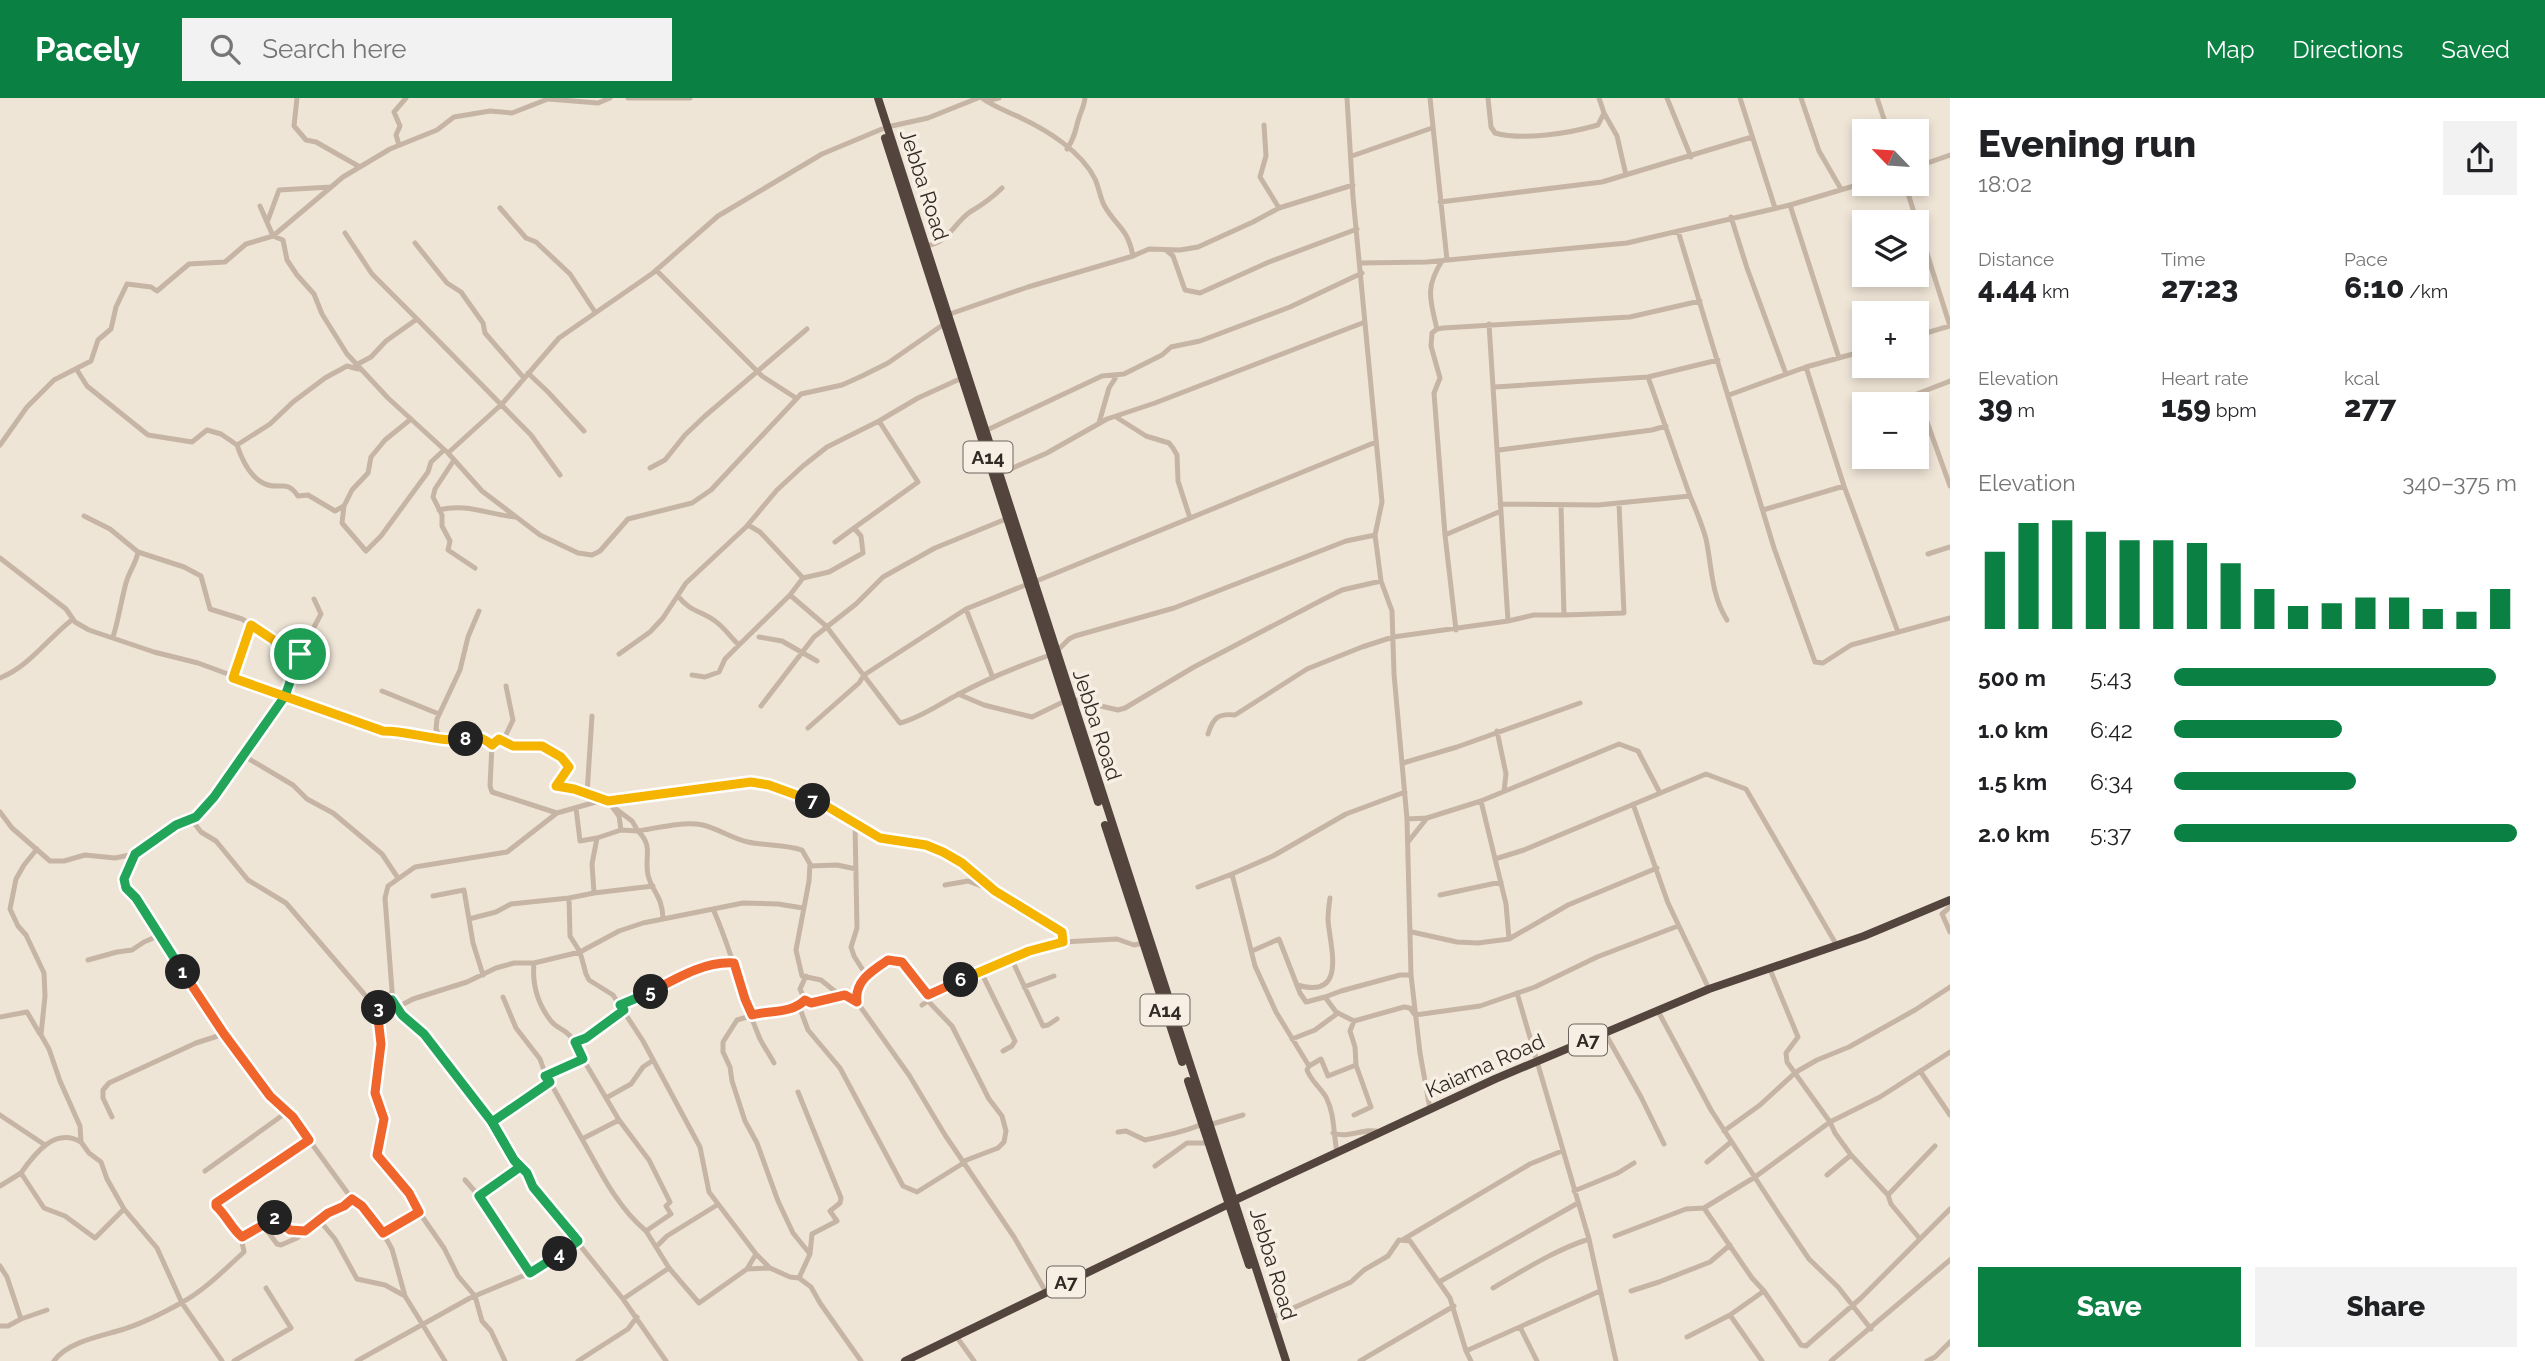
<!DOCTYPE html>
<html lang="en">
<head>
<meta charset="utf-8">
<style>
	:root { --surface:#fff; --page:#f2f2f2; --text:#202124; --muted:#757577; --accent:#0b8043 }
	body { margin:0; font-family:Raleway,sans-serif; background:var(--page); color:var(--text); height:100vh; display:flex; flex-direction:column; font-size:26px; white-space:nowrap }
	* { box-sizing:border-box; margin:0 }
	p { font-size:23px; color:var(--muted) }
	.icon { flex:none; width:38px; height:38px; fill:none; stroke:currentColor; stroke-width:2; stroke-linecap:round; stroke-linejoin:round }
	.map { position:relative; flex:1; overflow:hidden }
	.details { display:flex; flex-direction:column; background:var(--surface); width:595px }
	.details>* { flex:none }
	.needle { width:46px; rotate:295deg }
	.fabs { position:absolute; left:1852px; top:21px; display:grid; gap:14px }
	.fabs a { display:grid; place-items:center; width:77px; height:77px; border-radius:0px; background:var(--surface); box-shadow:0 4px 10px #0003; font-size:35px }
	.pin { position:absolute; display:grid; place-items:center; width:60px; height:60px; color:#fff; margin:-30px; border:4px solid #fff; border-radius:50%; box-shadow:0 2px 7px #0007 }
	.km { position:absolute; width:35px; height:35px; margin:-18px; border-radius:50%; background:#222; color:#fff; font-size:19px; line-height:35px; text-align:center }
	.round { display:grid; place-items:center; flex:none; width:74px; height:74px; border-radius:0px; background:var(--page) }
	.head { display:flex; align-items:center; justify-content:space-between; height:119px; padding:0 28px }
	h1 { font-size:38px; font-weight:800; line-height:52px }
	.figures { display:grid; grid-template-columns:repeat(3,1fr); gap:10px; height:119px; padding:7px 28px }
	.figures div { display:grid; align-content:center }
	.figures b { font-size:30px; font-weight:800 }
	.figures small { font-size:19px; font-weight:400 }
	.figures p { font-size:19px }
	.chart { height:196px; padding:14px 28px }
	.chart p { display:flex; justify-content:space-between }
	.chart svg { width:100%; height:126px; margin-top:7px; stroke:var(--accent); stroke-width:6 }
	.action { display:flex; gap:14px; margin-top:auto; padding:14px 28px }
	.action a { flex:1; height:80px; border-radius:0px; background:var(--accent); color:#fff; font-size:28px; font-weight:800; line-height:80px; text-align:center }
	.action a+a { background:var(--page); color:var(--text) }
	ul { padding:0 28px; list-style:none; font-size:23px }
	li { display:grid; grid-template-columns:112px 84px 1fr; align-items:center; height:52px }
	li i { height:18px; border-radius:9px; background:var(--accent) }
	header { display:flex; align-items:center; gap:42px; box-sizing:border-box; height:98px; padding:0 35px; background:var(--accent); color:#fff }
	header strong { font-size:33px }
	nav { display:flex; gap:38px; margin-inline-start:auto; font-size:24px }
	.search { width:490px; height:63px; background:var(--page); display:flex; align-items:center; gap:18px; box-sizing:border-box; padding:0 24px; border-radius:0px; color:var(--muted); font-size:26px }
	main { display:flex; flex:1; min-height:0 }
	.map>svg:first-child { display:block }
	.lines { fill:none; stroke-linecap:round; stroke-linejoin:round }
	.minor { stroke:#c6b5a4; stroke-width:5 }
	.highway { stroke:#53453d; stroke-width:8 }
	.split-1-casing { stroke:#fff; stroke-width:14 }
	.split-2-casing { stroke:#fff; stroke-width:14 }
	.split-3-casing { stroke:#fff; stroke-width:14 }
	.split-4-casing { stroke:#fff; stroke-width:14 }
	.split-5-casing { stroke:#fff; stroke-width:14 }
	.split-6-casing { stroke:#fff; stroke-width:14 }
	.split-7-casing { stroke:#fff; stroke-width:14 }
	.split-8-casing { stroke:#fff; stroke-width:14 }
	.split-9-casing { stroke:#fff; stroke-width:14 }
	.split-1 { stroke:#22a559; stroke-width:9 }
	.split-2 { stroke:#f0652b; stroke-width:9 }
	.split-3 { stroke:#f0652b; stroke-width:9 }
	.split-4 { stroke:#22a559; stroke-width:9 }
	.split-5 { stroke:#22a559; stroke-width:9 }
	.split-6 { stroke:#f0652b; stroke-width:9 }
	.split-7 { stroke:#f5b400; stroke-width:9 }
	.split-8 { stroke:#f5b400; stroke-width:9 }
	.split-9 { stroke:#f5b400; stroke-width:9 }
	.labels { text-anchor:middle; stroke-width:7; stroke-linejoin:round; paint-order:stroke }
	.shield { fill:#f7efe3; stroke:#6d655e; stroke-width:2 }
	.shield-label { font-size:19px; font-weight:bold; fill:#322a25 }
	.street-label { font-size:21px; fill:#322a25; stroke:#f7efe3 }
</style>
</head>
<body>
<header>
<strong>Pacely</strong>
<div class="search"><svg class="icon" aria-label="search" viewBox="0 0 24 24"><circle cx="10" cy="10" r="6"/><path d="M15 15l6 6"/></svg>Search here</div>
<nav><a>Map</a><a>Directions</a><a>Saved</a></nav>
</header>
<main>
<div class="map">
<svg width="1950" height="1263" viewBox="0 0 1950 1263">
	<rect width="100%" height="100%" fill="#efe5d7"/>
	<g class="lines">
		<path class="minor" d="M297 0 294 28 306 42 316 44 360 69
			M628 0H690
			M982 0C994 9 1007 13 1021 20 1047 32 1082 54 1095 81 1099 90 1100 99 1104 107 1116 129 1127 128 1133 158
			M1347 0 1353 99 1382 404 1375 437 1381 483 1392 513 1394 576 1407 721 1411 877 1420 955 1430 1011
			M1430 0 1447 162
			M1488 0 1491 29 1495 35C1523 43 1570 35 1598 27L1604 15 1599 0
			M1667 0 1691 59
			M1740 0 1775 110
			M1801 0 1819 53 1841 91
			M1877 0 1888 33
			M986 3 999 0
			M1604 15 1617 38 1626 77
			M1264 27 1266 58 1260 79 1279 110
			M887 29 928 20 978 0
			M399 47 396 37 400 28 394 14 406 0
			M1067 51C1074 41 1075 34 1078 23 1080 15 1084 9 1085 0
			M1352 58 1432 30
			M1916 69 1950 57
			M1905 86 1950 228 1916 238
			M1440 104 1602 84 1752 39
			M1790 107 1839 260
			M260 108 273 138 283 142 287 162 297 177 314 196 322 216 347 256 388 300 448 355 482 393 540 437 578 455 592 457 600 453 628 421 692 405 711 392 801 296 842 287 862 278 888 265 944 226
			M500 110 526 140 536 144 570 176 595 214
			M1731 119 1747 170 1786 276
			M268 122 279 92 331 89
			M1678 133 1774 450 1815 564 1823 565 1851 547 1950 520
			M345 135 372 176 417 221
			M415 145 447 185 461 194 483 225 485 235 524 280
			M925 148C949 145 953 126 970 114 982 107 992 100 1002 90
			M1166 152 1173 158 1185 192 1200 195 1269 164 1357 131
			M1361 165 1427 164 1627 145 1790 107 1864 85
			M656 172 762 278 796 300
			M947 217 1028 189 1133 158 1149 151 1180 152 1198 149 1253 124 1279 110 1353 87
			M1437 231C1430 202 1425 189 1442 163
			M356 267 371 259 386 243 417 221 531 337 560 377
			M1806 269 1844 388 1898 534
			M77 272 87 288 148 337 192 344 207 332 221 336 237 347 270 326 293 304 325 280 347 268 358 271
			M528 275 548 294 584 333
			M1950 283 1917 296 1950 388
			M1495 289 1648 279 1718 262
			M1729 297 1806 269 1864 253
			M1116 319 1146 338 1169 345 1173 350 1177 357 1178 383 1190 420
			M1099 325 1109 290 1116 279
			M985 333 1102 278 1124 276 1162 257 1171 249 1200 243 1290 209 1362 175
			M0 347 27 309 54 282 91 263 98 242 111 231 116 209 127 186 151 189 157 193 189 166 225 164 246 146 273 138 343 79 390 51 437 32 454 19 490 13 512 15 548 1 598 5 610 0
			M237 347C242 362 251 382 268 387 282 391 287 382 298 398L308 397 335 413 344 408 352 392 368 375 371 359 385 342 411 321
			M1499 352 1652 332 1666 328
			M448 355 502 306 559 240 653 175 718 118 822 56 882 31
			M454 362 435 391 433 399 442 417V428L450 443 448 452 475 470
			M650 370 665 362 685 337 705 318 807 231
			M999 376 1047 355 1107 321 1155 305 1365 224
			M1690 398C1696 412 1702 426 1706 441 1712 469 1711 497 1727 522
			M1500 406 1598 407 1690 398 1648 279
			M344 408 342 425 366 453 381 438 428 374 431 364 444 352
			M1561 408 1564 517 1624 515 1619 406
			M439 412C466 405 487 416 515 419
			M1763 412 1844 388
			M84 418 110 431 138 454
			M748 427 760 434 803 480 829 474 863 455 861 438 854 430 835 444
			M854 430 918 384 879 323
			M1445 437 1434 295 1440 280 1431 248 1432 235 1437 231 1443 230 1630 219 1700 203
			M1928 456 1950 449
			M0 460 66 511 75 524 89 532 154 554 198 565 383 633C407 633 431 644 455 642 474 641 476 633 492 647L490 688 492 694 557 715
			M1034 484 1376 344
			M790 497 826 528 900 625C922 619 939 606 959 596 988 580 1019 568 1050 557
			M678 498C690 514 702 513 715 523 724 529 731 540 739 547L790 497 803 480
			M966 511 1028 486
			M1508 523 1534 517H1564
			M252 527 275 543 276 547 300 556
			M1456 532 1445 437 1501 413
			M113 539C119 520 121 503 126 485 129 473 136 466 138 454L184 469 201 478 210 511 242 521 252 527 233 580
			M759 539 782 543 817 563
			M1055 555 1069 541 1075 538 1174 510 1346 443 1375 437
			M619 556 650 534 663 520 686 485 746 429 777 392 803 368 827 349 879 323 918 300 962 280
			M692 577 705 579 719 574 725 561 739 547
			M0 580C30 568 48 540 73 521
			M382 593 439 616
			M958 596 984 607 1032 619 1065 603
			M1071 601 1118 612 1125 610 1194 569 1322 502 1342 492 1381 483
			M761 608 814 539 856 506 883 479 935 450 1006 421
			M808 630 859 585 864 577 966 511 993 580
			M1497 633 1506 676 1504 693
			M1208 636C1213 620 1218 615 1235 617L1307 571 1362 549 1393 539 1508 523 1489 226
			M442 642 436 631 437 621 460 572 468 539 479 513
			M503 643 513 622 506 588
			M492 647 499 641 513 648H542L561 659 569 669 556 688 574 691 603 702
			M244 658 293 687 307 701 333 715 382 756 398 780
			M1403 665 1457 649 1580 605
			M587 696 592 618
			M608 703 619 718 621 732
			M1481 703 1506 806 1509 841
			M1633 706 1668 805 1709 891
			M576 710 580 743 597 740
			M616 711 632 723 638 733 621 732 597 740 592 766 594 795 569 800 570 838 580 854 586 876 589 882 613 897 643 943 700 1049 709 1094 756 1156 770 1170 790 1179 799 1180 811 1189 820 1205 861 1263
			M0 714 12 730 50 763H64L85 757 115 760 135 756 176 727 196 719 234 672 284 599 298 559 321 516 314 501
			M191 721 201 734 216 743 248 782 286 805 377 911
			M1407 721 1427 720 1481 703 1619 646 1638 653 1660 695
			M855 726 857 830 851 849 854 858 866 877 856 898 857 904 909 977 945 1037 1014 1139 1046 1194
			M1408 744 1427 720
			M37 751 24 767 16 781 10 811 18 828 26 837 44 875 45 898 41 937 49 951 60 983 80 1028 81 1044 89 1055 101 1064 107 1081 124 1111
			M135 756 123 781C127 793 137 802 143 813 161 844 182 873 202 903 228 942 254 983 287 1014
			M1495 761 1524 752 1706 676 1746 691 1836 846
			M810 768 837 767 856 771
			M945 787 968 783 992 792
			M1198 789 1232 776
			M594 795 653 788
			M1440 797 1501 784
			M433 798 464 792 473 845 483 877
			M1950 809 1942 816 1950 834
			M713 811C732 853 742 899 760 941 764 949 770 957 774 965
			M663 820C662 797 652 794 648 777 644 758 654 749 638 733 658 730 682 723 703 727 719 731 733 741 748 744 766 748 785 746 802 752L810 766 809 783 796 852 802 878 821 882 837 895 857 904
			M469 821 496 814 511 806 569 800
			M1412 834 1457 844 1478 845 1509 841 1568 807 1657 770
			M1252 853 1279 841 1300 895 1306 904 1325 899 1336 914 1354 923 1350 933 1355 949 1356 967 1371 1009 1354 1017
			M1011 860 1043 928 1048 927 1057 921
			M88 862 117 854 132 852 144 844 158 838
			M534 865C532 886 537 905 551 923 558 932 566 930 575 944
			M1769 869 1798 939 1786 955 1787 964 1830 1024 1835 1035 1851 1057 1888 1097 1891 1106 1920 1141
			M980 872 1015 943 1012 948 1003 953
			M866 877C878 869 888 858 902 864L928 897 980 872 1045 848 1063 844 1117 841 1134 847 1144 845
			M1297 887C1348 902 1330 849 1328 822 1328 815 1329 807 1330 800
			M1024 889 1054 878
			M1517 895 1589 1141 1616 1263
			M503 899 516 930 540 961 546 978
			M1325 899 1341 893 1400 877H1411
			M392 902 377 911 381 950 375 995 384 1021 377 1057 409 1095 419 1114 383 1135 392 1151 405 1198 445 1263
			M805 902 800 891 806 878
			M620 907 640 900 699 870 718 864 734 865
			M922 907 928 903 952 928 989 1001 1002 1018 1006 1033 1004 1044 998 1050 964 1063
			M799 908 808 932 840 970 903 1088 917 1094 965 1064
			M396 910 413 901 467 884 496 870 514 865H534L580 854 619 833 643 825 743 805 778 806 803 810
			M1658 913 1711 1012 1778 1115 1809 1161 1838 1189 1871 1231
			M0 919 27 914 40 936
			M1354 923 1404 909 1410 910 1415 917 1480 908 1535 889 1597 859 1678 828
			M1605 935 1641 999 1664 1046
			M1292 941 1315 932 1338 915
			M583 961 606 1000 631 986 643 969 652 963
			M1356 967 1328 978 1321 961 1309 968 1276 914 1255 868 1232 776 1273 758 1346 716 1405 694
			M1309 968 1307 972C1311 983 1320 989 1326 999 1335 1017 1333 1034 1337 1054
			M1920 973 1950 1017
			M550 984 582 1041 619 1022 606 1000
			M798 994 841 1100 840 1105 830 1113 837 1123 812 1136 810 1156 799 1180
			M0 1017 45 1047
			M112 1019 103 1000V992L109 985 196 945 224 936
			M619 1022 649 1062 670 1104 666 1108 671 1116 646 1133 656 1149
			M492 1024 550 984 546 978 583 961 575 944 586 940 624 912
			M1209 1027 1243 1017
			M1724 1033 1760 1007 1796 974 1817 962 1849 949 1915 912 1950 889
			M1118 1034 1126 1033 1145 1042C1164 1038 1185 1034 1202 1026
			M1333 1035C1349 1041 1364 1029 1380 1034
			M582 1041C600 1073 617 1109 646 1133
			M1707 1064 1731 1044
			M1155 1068 1187 1045H1208
			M520 1069 479 1098 530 1175
			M205 1073 287 1014 309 1042
			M21 1075C35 1055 55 1029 81 1044
			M1827 1077 1851 1057
			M465 1082 479 1098
			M0 1088 21 1075 44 1110 65 1118 95 1140 124 1111 157 1150 182 1205 222 1263
			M1574 1093 1618 1075 1634 1065
			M1888 1097 1935 1048
			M717 1107 667 1138 656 1149 669 1170 699 1205 747 1171 756 1156
			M419 1114 444 1150 458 1178 475 1198 482 1223 491 1233 505 1263
			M320 1123 297 1140 281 1147 277 1146 263 1127 241 1139C231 1130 226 1117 216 1108V1105L227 1096 252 1083 309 1042 352 1101
			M263 1127 276 1119 290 1132 305 1133
			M383 1135 362 1108 352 1101C342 1110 329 1113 320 1123L335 1141 357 1181 385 1187 405 1198
			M1615 1138 1686 1111 1704 1110 1755 1079 1830 1024 1880 999 1950 954
			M1404 1141 1530 1066 1562 1053
			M810 1156 793 1135 778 1103 757 1045 745 1023 732 983 730 969 723 954V944L737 922 768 913 778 914 799 908 805 902 811 905 841 898
			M0 1168 7 1179 21 1221 47 1212
			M747 1171 770 1170
			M1439 1184 1578 1105
			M1493 1190C1524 1172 1555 1152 1589 1141
			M1631 1193 1659 1184 1710 1164 1730 1147
			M1764 1193 1797 1241 1801 1247 1806 1248 1861 1200 1950 1111
			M623 1201 669 1170
			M1730 1217 1762 1263
			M1271 1220 1351 1184 1364 1172 1388 1158 1399 1142 1410 1143 1450 1200 1466 1253
			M0 1228H8L21 1221
			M1520 1229 1537 1263
			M956 1238 974 1263
			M1687 1239 1730 1217 1764 1193 1752 1180 1704 1110
			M54 1263C67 1244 101 1238 121 1232 141 1226 163 1215 181 1205 205 1192 224 1172 244 1154L241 1139
			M234 1263 291 1230 266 1190
			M357 1263 470 1200 530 1175 578 1143
			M578 1263 628 1231 637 1219
			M666 1263 623 1201 533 1089 527 1075 514 1062 492 1024 424 936 402 917 393 906 385 800 388 788 415 769 507 754 557 715 603 702 751 684 769 687 828 709 880 740 913 745 943 754 962 765 995 793 1062 834 1063 844
			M1360 1263 1454 1208
			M1471 1263 1466 1253 1600 1193
			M1831 1263 1950 1162
			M1927 1263 1935 1259 1950 1244"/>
		<path class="highway" d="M878 0 1286 1263
			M885 40 985 351
			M990 367 1098 704
			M1105 727 1182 964
			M1188 983 1249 1167
			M1235 1102 1495 981 1709 891 1864 838 1950 802
			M905 1263 1229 1106"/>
	</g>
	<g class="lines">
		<g class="split-1-casing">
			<path id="split-1" d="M183 874 136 800 126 790 124 781 135 756 176 727 196 719 214 699 285 598 300 556"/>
		</g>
		<g class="split-2-casing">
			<path id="split-2" d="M183 874 224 936 270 998 293 1019 309 1042 216 1105V1108C227 1118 231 1130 242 1139L275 1120"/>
		</g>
		<g class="split-3-casing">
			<path id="split-3" d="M275 1120 290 1132 305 1133 328 1115 344 1108 352 1101 362 1108 383 1135 419 1114 409 1095 377 1057 384 1021 375 995 381 946 377 911 379 910"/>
		</g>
		<g class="split-4-casing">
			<path id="split-4" d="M379 910 392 902 402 917 424 936 492 1024 514 1062 520 1069 479 1098 530 1175 560 1156"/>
		</g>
		<g class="split-5-casing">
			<path id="split-5" d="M560 1156 578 1143 533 1089 527 1075 514 1062 492 1024 550 984 545 978 583 961 575 944 586 940 624 912 620 907 651 894"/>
		</g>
		<g class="split-6-casing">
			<path id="split-6" d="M651 894C677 880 705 863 734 865L745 901 752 917C770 912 791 916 805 902L811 905 845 897 857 904C854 883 873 872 888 862L902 864 928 897 961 882"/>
		</g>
		<g class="split-7-casing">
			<path id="split-7" d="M813 703 828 709 880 740 926 747 943 754 962 765 995 793 1062 834 1063 844 1029 853 961 882"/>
		</g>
		<g class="split-8-casing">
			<path id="split-8" d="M466 641C478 638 482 639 492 647L499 641 513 648H542L561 659 569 669 556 688 574 691 608 703 751 684 769 687 813 703"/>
		</g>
		<g class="split-9-casing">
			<path id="split-9" d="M300 556 276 547 275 543 251 527 233 580 383 633C411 633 438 645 466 641"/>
		</g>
		<use href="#split-1" class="split-1"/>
		<use href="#split-2" class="split-2"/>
		<use href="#split-3" class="split-3"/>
		<use href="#split-4" class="split-4"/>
		<use href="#split-5" class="split-5"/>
		<use href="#split-6" class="split-6"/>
		<use href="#split-7" class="split-7"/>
		<use href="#split-8" class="split-8"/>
		<use href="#split-9" class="split-9"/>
	</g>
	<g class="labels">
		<g class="shield">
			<rect x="963.5" y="343.5" width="49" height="31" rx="5"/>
			<rect x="1140.5" y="896.5" width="49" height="31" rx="5"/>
			<rect x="1569" y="926.5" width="38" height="31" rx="5"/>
			<rect x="1047" y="1168.5" width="38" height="31" rx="5"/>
		</g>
		<g class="shield-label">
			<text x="988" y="366">A14</text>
			<text x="1165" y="919">A14</text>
			<text x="1588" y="949">A7</text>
			<text x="1066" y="1191">A7</text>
		</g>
		<g class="street-label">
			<text transform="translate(924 87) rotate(72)" y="7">Jebba Road</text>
			<text transform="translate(1097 627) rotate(72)" y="7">Jebba Road</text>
			<text transform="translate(1485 968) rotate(-24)" y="7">Kaiama Road</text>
			<text transform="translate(1273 1166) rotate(73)" y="7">Jebba Road</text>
		</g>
	</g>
</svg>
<div class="fabs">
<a><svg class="needle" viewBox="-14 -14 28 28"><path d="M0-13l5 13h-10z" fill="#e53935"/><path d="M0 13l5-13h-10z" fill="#757577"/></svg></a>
<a><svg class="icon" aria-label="layers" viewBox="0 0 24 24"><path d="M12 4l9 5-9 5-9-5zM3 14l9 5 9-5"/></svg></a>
<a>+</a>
<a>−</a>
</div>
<div class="pin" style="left:300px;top:556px;background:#1e9e55"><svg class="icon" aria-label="arrive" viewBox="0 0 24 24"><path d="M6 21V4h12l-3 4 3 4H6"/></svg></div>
<b class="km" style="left:183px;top:874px">1</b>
<b class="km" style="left:275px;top:1120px">2</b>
<b class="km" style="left:379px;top:910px">3</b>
<b class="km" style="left:560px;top:1156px">4</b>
<b class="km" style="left:651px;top:894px">5</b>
<b class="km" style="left:961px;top:882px">6</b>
<b class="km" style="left:813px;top:703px">7</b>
<b class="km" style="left:466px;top:641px">8</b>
</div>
<section class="details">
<div class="head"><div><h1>Evening run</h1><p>18:02</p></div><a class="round"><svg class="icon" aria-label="share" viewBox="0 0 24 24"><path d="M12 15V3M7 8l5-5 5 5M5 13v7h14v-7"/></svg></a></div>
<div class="figures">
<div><p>Distance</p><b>4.44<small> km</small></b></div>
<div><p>Time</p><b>27:23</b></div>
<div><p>Pace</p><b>6:10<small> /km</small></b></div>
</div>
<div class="figures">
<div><p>Elevation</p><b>39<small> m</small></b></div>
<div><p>Heart rate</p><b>159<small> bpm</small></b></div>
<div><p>kcal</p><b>277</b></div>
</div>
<div class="chart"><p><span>Elevation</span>340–375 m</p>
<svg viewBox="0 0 160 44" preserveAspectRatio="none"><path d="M5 44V17M15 44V7M25 44V6M35 44V10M45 44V13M55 44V13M65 44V14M75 44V21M85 44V30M95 44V36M105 44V35M115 44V33M125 44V33M135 44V37M145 44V38M155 44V30"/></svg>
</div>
<ul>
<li><b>500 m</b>5:43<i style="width:94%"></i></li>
<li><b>1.0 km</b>6:42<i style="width:49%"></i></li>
<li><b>1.5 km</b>6:34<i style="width:53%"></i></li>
<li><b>2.0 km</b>5:37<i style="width:100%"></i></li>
</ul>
<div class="action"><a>Save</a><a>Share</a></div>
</section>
</main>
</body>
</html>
